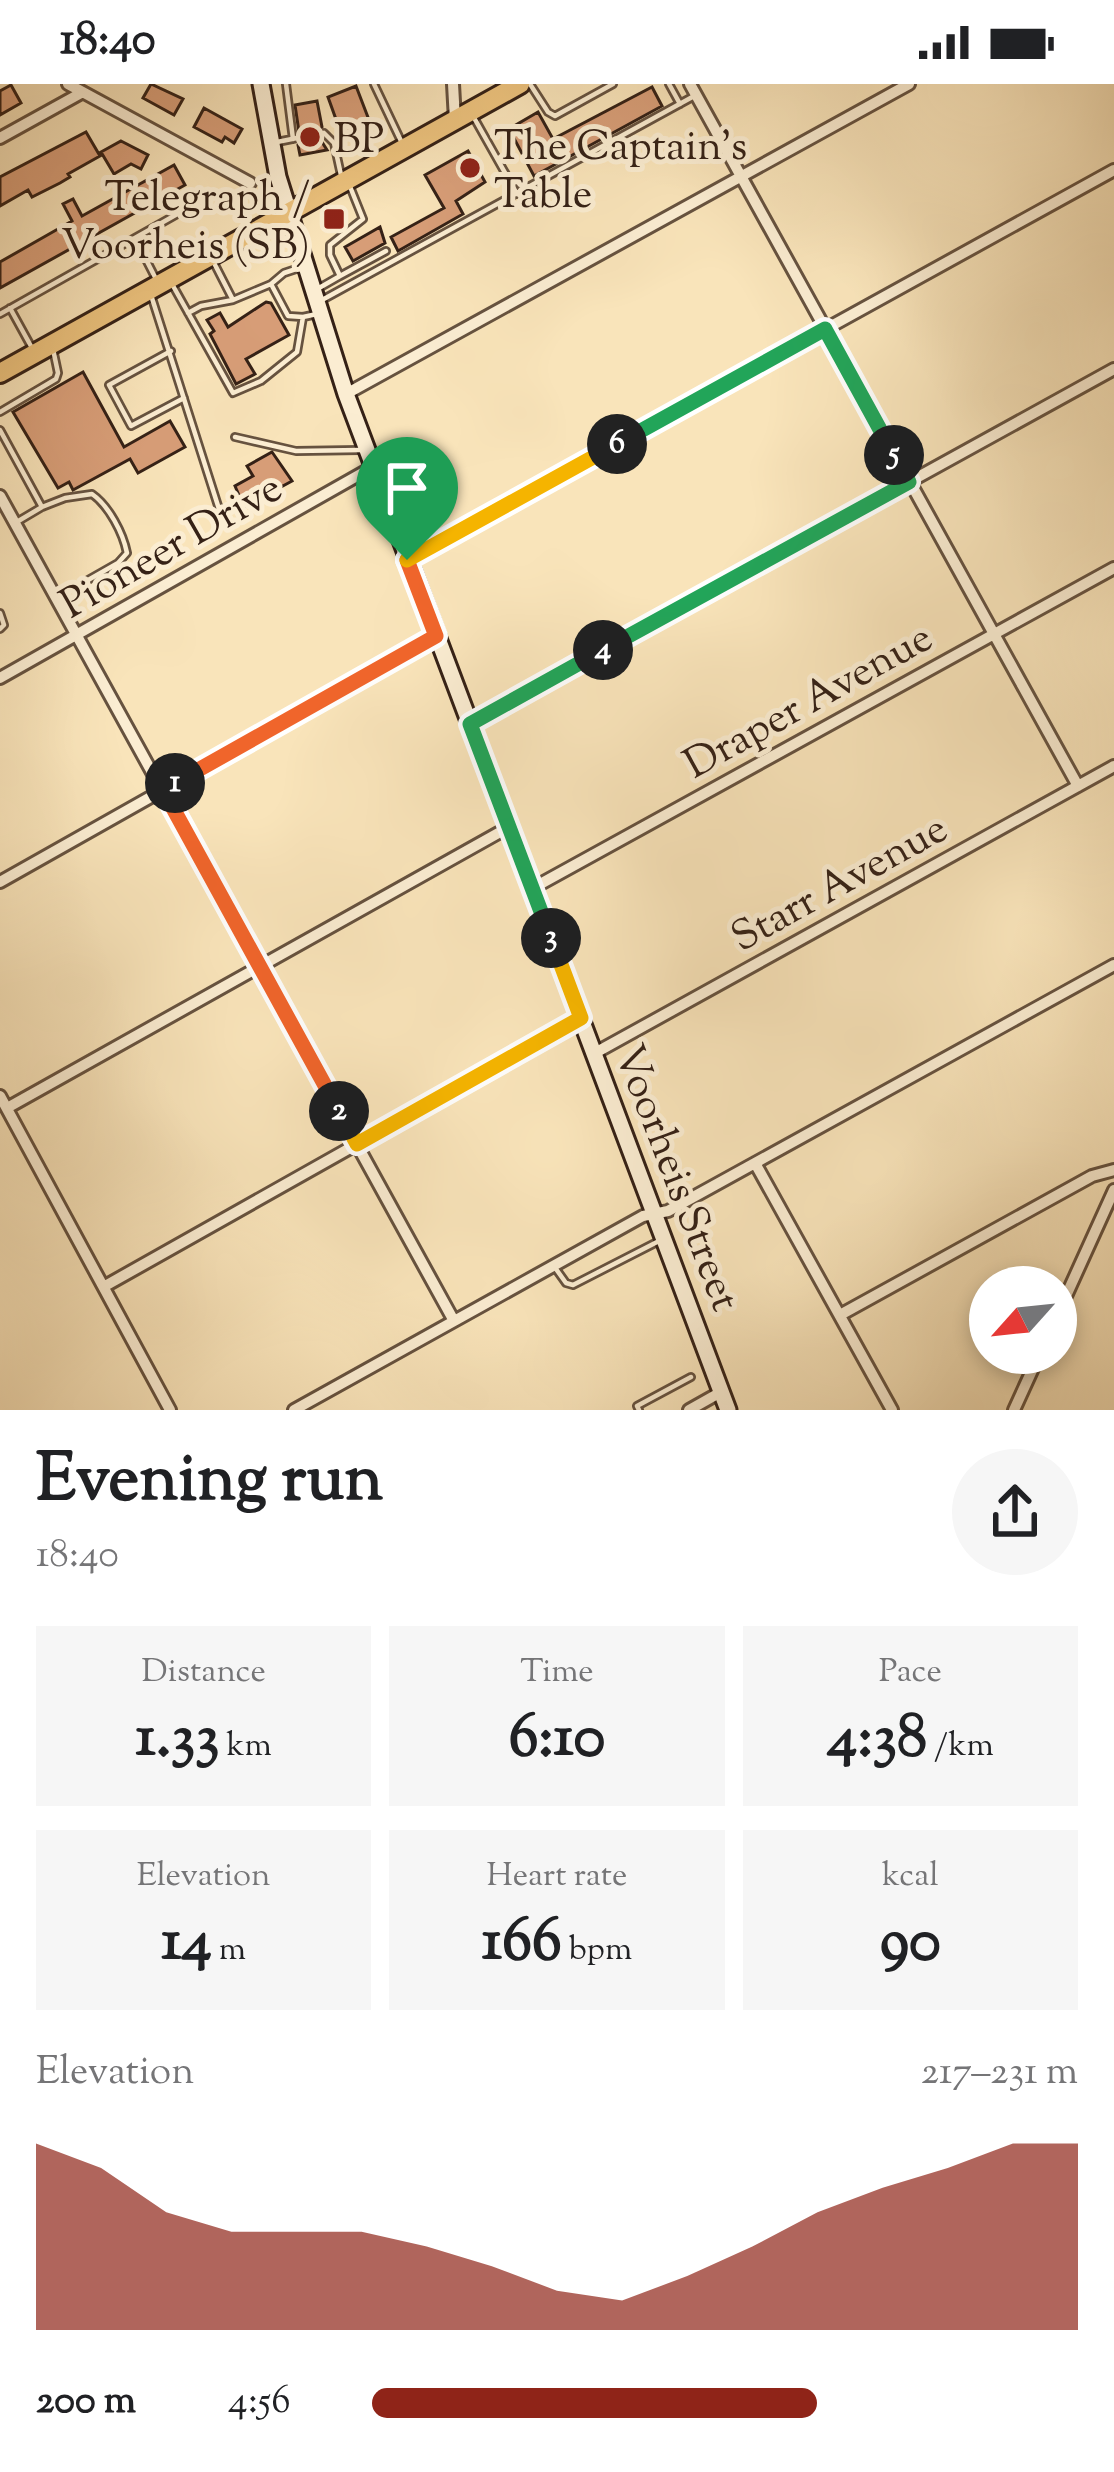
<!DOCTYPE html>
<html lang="en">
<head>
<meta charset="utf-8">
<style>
	:root { --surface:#fff; --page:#f6f6f6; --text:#202124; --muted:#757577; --accent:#8f2418 }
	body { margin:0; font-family:"Sorts Mill Goudy",serif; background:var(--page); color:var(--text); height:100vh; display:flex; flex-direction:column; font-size:45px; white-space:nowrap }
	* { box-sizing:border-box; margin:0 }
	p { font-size:39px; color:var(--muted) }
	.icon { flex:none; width:66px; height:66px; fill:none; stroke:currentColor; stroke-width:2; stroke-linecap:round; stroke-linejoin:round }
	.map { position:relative; height:1326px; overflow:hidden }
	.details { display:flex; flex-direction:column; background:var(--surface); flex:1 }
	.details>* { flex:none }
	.needle { width:78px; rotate:243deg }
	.fabs { position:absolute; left:969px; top:1182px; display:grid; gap:24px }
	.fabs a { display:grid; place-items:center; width:108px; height:108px; border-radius:50%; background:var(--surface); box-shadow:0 6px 18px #0003; font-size:60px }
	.pin { position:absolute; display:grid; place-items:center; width:102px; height:102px; color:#fff; margin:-123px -51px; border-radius:50% 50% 50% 0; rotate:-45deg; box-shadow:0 0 12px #0007 }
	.pin .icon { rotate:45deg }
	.km { position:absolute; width:60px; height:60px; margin:-30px; border-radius:50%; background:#222; color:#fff; font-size:33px; line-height:60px; text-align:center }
	.round { display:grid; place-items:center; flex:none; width:126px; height:126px; border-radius:63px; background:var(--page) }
	.summary { display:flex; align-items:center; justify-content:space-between; height:204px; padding:0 36px }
	h1 { font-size:66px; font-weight:700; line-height:90px }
	.figures { display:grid; grid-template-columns:repeat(3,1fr); gap:18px; height:204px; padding:12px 36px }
	.figures div { display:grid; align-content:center; border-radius:0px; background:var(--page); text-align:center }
	.figures b { font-size:60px; font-weight:700 }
	.figures small { font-size:33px; font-weight:400 }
	.figures p { font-size:33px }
	.chart { height:336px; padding:24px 36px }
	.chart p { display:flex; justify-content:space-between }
	.chart svg { width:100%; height:216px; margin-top:12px; fill:var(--accent); opacity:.7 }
	ul { padding:0 36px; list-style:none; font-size:39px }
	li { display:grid; grid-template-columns:192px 144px 1fr; align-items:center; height:90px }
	li i { height:30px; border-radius:15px; background:var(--accent) }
	.status { display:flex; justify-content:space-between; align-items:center; height:84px; padding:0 60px; background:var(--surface); direction:ltr }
	.status svg { height:33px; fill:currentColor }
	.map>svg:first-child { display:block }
	.building { fill:#d79d77; stroke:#352116; stroke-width:3 }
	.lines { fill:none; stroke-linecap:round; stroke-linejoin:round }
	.lane-casing { stroke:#66523f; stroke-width:10 }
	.street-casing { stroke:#66523f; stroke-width:16 }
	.secondary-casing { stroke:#352116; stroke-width:21 }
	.highway-casing { stroke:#352116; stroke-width:24 }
	.lane { stroke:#fbedd2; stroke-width:4.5 }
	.street { stroke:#fbedd2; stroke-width:10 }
	.secondary { stroke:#fbedd2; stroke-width:15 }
	.highway { stroke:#ecc27d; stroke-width:18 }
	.split-1-casing { stroke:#fff; stroke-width:24 }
	.split-2-casing { stroke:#fff; stroke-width:24 }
	.split-3-casing { stroke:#fff; stroke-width:24 }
	.split-4-casing { stroke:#fff; stroke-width:24 }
	.split-5-casing { stroke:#fff; stroke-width:24 }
	.split-6-casing { stroke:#fff; stroke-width:24 }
	.split-7-casing { stroke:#fff; stroke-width:24 }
	.split-1 { stroke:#f0652b; stroke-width:15 }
	.split-2 { stroke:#f0652b; stroke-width:15 }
	.split-3 { stroke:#f5b400; stroke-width:15 }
	.split-4 { stroke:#22a559; stroke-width:15 }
	.split-5 { stroke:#22a559; stroke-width:15 }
	.split-6 { stroke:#22a559; stroke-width:15 }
	.split-7 { stroke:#f5b400; stroke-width:15 }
	.poi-dot { fill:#8f2418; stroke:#fbedd2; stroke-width:4.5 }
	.labels { text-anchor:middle; stroke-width:10; stroke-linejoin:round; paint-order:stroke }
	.poi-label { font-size:42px; fill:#352116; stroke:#fbedd2; text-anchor:start }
	.street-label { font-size:42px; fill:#352116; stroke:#fbedd2 }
</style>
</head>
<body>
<div class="status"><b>18:40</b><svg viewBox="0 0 49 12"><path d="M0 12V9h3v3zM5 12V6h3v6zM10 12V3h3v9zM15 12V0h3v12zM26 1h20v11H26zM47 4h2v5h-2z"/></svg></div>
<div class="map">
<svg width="1114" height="1326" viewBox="0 0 1114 1326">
	<rect width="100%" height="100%" fill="#f9e4ba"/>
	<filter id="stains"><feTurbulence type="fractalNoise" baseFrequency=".00167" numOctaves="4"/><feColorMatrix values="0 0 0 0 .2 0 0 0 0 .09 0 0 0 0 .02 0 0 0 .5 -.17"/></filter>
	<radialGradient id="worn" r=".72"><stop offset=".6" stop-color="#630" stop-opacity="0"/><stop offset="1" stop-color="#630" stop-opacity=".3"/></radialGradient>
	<path class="building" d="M151 0 183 15 174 31 143 14Z
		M11 1 21 19 0 31V7Z
		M356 2 369 36 366 43 342 52 328 13Z
		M652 3 662 22 534 92 509 45 538 28 553 55Z
		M317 17 322 43 317 50 327 66 300 71 298 61 304 54 299 48 295 21Z
		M204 24 242 45 234 59 225 53 222 58 194 43Z
		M86 48 100 72 68 90 70 93 60 99 32 113 28 106 0 122V93Z
		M121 57 148 71 141 85 131 80 114 90 101 68Z
		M468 67 485 98 456 117 463 130 398 167 391 153 444 124 425 91Z
		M174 81 185 101 0 204V178L72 137 63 120 73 115 82 132Z
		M380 143 385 159 353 177 345 163Z
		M266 218 271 219 289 251 246 275 255 290 236 300 210 250 214 247 207 236 220 229 228 243Z
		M83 288 124 363 170 337 185 363 138 389 130 375 73 406 69 398 58 404 13 328Z
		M272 368 292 397 244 423 235 402 253 392 247 382Z"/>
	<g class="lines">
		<g class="lane-casing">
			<path id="lane" d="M286 0 293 55
				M374 0 402 59
				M530 0 548 28 555 32 613 0
				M669 0 680 20
				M473 32 517 110
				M324 49 334 59 341 91
				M277 58 297 54
				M135 154 156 195
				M212 175 233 216 271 200 288 232 303 233
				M340 192 386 167
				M172 200 233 309 261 297 297 268 303 233 317 230
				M271 200 284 189 302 183
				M319 204 340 192 330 171V161L363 135 349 100
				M151 211 219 425
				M322 216 696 11
				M10 224 32 264
				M188 229 201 222 233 216
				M0 230 188 124
				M171 267 109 301 131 342 184 314
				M0 328 56 295 58 289 53 265
				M0 346 42 423 15 439
				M235 353 296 367 360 366
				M42 423 65 414 92 410C109 422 123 449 127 469L118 479 74 504
				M0 529 4 541 0 545
				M556 1185 566 1199 573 1201 659 1157
				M639 1326 637 1322 691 1293"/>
		</g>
		<g class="street-casing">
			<path id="street" d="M68 0 250 99
				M453 0 455 36
				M690 0 1078 702
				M0 54 83 8
				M346 310 909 0
				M0 412 454 1237
				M407 476 1114 86
				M0 594 373 383
				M470 640 1114 285
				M0 798 436 552
				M533 804 1114 484
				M595 969 1114 682
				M0 1012 170 1326
				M7 1024 509 743
				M755 1079 892 1326
				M105 1202 581 934
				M840 1231 1092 1092 1114 1086
				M1056 1234 1114 1106
				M294 1326 643 1132 668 1127 1114 881
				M689 1326 721 1308
				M1014 1326 1040 1269"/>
		</g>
		<g class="secondary-casing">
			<path id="secondary" d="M261 0 278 93 346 310 728 1326"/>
		</g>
		<g class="highway-casing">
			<path id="highway" d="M0 289 520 0"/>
		</g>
		<use href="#lane" class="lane"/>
		<use href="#street" class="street"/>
		<use href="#secondary" class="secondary"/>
		<use href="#highway" class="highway"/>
	</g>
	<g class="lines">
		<g class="split-1-casing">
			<path id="split-1" d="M175 699 436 552 407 476"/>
		</g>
		<g class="split-2-casing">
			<path id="split-2" d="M175 699 163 706 339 1027"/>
		</g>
		<g class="split-3-casing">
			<path id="split-3" d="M339 1027 357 1060 581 934 551 854"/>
		</g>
		<g class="split-4-casing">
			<path id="split-4" d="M551 854 470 640 603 566"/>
		</g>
		<g class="split-5-casing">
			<path id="split-5" d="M603 566 909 398 894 371"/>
		</g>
		<g class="split-6-casing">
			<path id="split-6" d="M617 360 825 245 894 371"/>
		</g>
		<g class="split-7-casing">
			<path id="split-7" d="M407 476 617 360"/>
		</g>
		<use href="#split-1" class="split-1"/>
		<use href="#split-2" class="split-2"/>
		<use href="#split-3" class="split-3"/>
		<use href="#split-4" class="split-4"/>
		<use href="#split-5" class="split-5"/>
		<use href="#split-6" class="split-6"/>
		<use href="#split-7" class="split-7"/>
	</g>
	<g class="poi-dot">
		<circle cx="310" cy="53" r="12"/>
		<circle cx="470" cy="84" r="12"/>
		<rect x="322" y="123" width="24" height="24" rx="6"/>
	</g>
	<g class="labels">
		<g class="poi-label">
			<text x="334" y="68">BP</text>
			<text x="494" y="75">The Captain's<tspan x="494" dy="48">Table</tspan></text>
			<text x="310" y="126" text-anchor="end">Telegraph /<tspan x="310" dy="48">Voorheis (SB)</tspan></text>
		</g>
		<g class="street-label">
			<text transform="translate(170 460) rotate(-30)" y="15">Pioneer Drive</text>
			<text transform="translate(807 615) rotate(-29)" y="15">Draper Avenue</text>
			<text transform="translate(838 797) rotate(-29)" y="15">Starr Avenue</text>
			<text transform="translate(679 1093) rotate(69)" y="15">Voorheis Street</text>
		</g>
	</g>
	<rect width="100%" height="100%" filter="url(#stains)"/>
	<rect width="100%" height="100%" fill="url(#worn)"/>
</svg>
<div class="fabs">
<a><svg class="needle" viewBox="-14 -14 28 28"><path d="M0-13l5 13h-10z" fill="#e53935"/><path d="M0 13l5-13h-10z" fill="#757577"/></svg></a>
</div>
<div class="pin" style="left:407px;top:476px;background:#1e9e55"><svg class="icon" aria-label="arrive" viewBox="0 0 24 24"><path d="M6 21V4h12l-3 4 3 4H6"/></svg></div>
<b class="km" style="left:175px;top:699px">1</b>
<b class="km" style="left:339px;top:1027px">2</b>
<b class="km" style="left:551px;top:854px">3</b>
<b class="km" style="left:603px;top:566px">4</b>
<b class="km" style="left:894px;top:371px">5</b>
<b class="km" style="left:617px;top:360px">6</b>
</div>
<section class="details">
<div class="summary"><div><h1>Evening run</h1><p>18:40</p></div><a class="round"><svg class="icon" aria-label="share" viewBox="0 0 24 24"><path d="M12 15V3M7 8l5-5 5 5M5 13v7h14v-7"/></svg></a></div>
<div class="figures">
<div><p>Distance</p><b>1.33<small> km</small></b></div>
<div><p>Time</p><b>6:10</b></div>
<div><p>Pace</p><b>4:38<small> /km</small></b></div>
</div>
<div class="figures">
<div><p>Elevation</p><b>14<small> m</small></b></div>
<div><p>Heart rate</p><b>166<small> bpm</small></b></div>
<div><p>kcal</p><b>90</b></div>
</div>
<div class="chart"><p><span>Elevation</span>217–231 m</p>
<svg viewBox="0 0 160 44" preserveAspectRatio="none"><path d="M0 44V6L10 11L20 20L30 24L40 24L50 24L60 27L70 31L80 36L90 38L100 33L110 27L120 20L130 15L140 11L150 6L160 6V44z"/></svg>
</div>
<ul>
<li><b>200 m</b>4:56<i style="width:63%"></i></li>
</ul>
</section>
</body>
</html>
